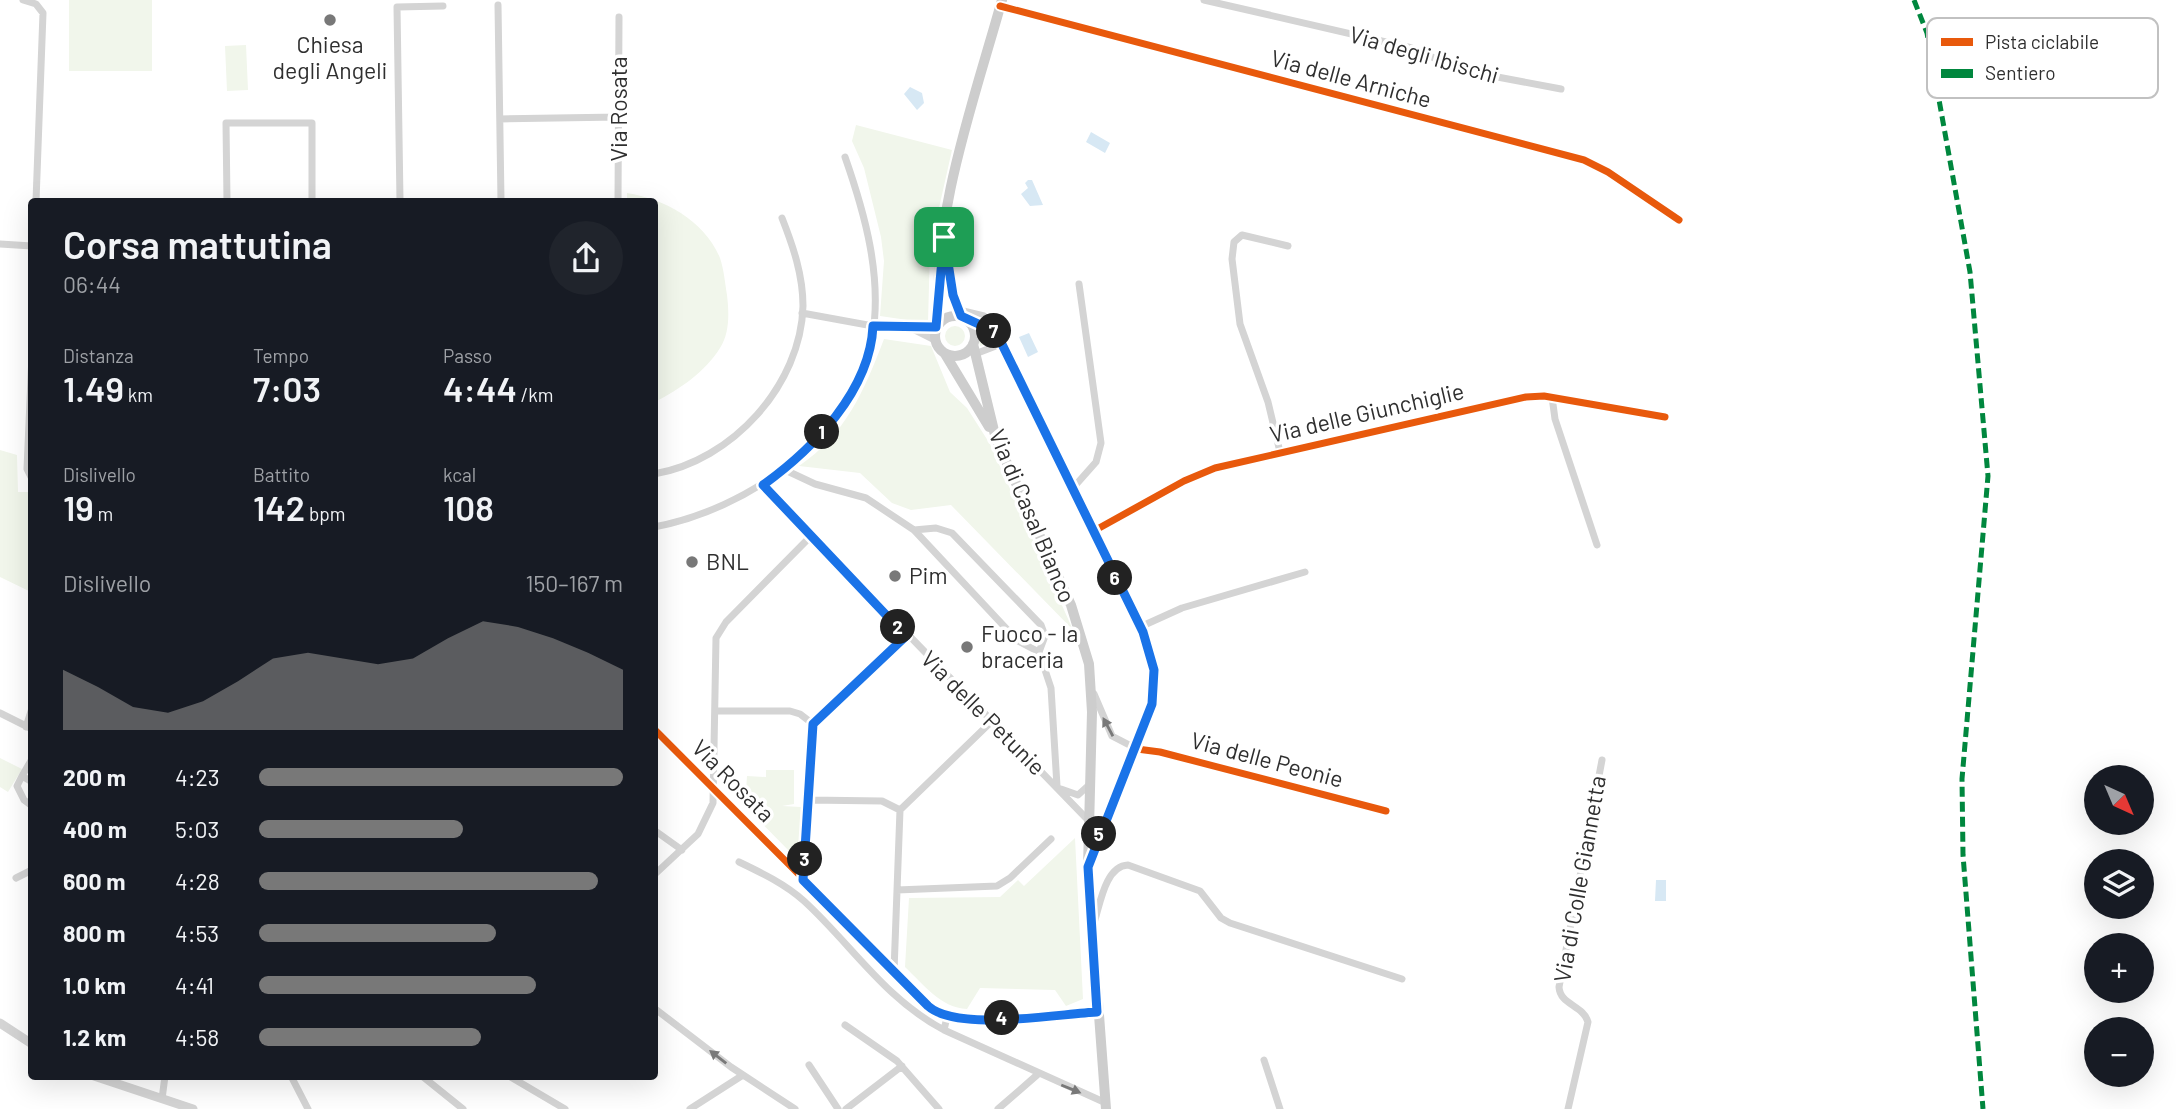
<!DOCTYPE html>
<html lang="it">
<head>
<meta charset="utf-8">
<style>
	:root { --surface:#171b24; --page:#20242c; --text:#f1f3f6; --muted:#9ea1a6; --accent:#787878 }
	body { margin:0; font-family:Barlow,sans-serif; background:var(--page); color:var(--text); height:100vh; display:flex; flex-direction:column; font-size:26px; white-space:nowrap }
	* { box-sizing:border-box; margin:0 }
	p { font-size:23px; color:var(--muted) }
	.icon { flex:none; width:38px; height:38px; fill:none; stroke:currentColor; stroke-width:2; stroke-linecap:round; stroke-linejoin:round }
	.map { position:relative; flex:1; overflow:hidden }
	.sheet { position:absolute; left:28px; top:198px; width:630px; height:882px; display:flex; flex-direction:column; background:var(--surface); border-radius:7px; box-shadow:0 7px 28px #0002 }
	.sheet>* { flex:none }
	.needle { width:46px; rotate:136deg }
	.controls { position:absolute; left:2084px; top:765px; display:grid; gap:14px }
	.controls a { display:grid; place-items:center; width:70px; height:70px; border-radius:50%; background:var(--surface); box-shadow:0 7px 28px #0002; font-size:35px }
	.pin { position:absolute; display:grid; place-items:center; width:60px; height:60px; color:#fff; margin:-30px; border-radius:14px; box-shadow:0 4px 10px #0006 }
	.km { position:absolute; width:35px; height:35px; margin:-18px; border-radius:50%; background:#222; color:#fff; font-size:19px; line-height:35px; text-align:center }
	.round { display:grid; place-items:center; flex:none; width:74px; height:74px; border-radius:37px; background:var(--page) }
	.head { display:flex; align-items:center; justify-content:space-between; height:119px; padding:0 35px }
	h1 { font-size:38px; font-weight:600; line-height:52px }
	.metrics { display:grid; grid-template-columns:repeat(3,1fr); gap:10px; height:119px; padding:7px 35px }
	.metrics div { display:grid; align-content:center }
	.metrics b { font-size:35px; font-weight:600 }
	.metrics small { font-size:19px; font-weight:400 }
	.metrics p { font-size:19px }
	.chart { height:196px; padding:14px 35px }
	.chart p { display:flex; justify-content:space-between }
	.chart svg { width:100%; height:126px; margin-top:7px; fill:var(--accent); opacity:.7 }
	ul { padding:0 35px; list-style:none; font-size:23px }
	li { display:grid; grid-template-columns:112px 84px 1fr; align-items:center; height:52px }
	li i { height:18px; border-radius:9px; background:var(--accent) }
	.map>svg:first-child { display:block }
	.green { fill:#f1f6eb }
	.water { fill:#d7e8f4 }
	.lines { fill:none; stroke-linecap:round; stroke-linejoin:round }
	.minor { stroke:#d4d4d4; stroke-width:7 }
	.tertiary { stroke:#d4d4d4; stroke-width:9 }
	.secondary { stroke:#cdcdcd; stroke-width:10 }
	.quiet { stroke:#00873e; stroke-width:5; stroke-dasharray:10 5; stroke-linecap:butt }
	.cycleway-casing { stroke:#fff; stroke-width:11 }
	.cycleway { stroke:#e8590c; stroke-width:7 }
	.oneway { fill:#797979 }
	.route-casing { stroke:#fff; stroke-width:14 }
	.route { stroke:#1a73e8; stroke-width:9 }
	.poi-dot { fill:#787878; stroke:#fff; stroke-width:2.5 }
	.labels { text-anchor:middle; stroke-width:7; stroke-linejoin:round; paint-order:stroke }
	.poi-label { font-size:23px; fill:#2f2f2f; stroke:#fff; text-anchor:start }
	.street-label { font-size:23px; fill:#2f2f2f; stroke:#fff }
	.key { fill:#fff; stroke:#c1c1c1; stroke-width:2 }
	.key-label { font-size:19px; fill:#2f2f2f }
</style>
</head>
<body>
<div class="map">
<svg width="2176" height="1109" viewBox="0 0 2176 1109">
	<rect width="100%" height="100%" fill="#fff"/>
	<path class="green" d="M69 0H152V71H69Z
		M246 45 248 90 227 91 225 46Z
		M856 125 952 150 930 248 928 323 880 316 884 261 881 237 864 168 852 141Z
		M627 193C665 199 705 221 720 258 724 270 725 283 727 295 729 312 730 333 720 348 705 372 680 389 655 402L654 201H627Z
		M945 336a10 10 0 1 1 20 0a10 10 0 1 1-20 0Z
		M976 327 988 331 992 342 980 346Z
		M884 339 931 346 950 392 967 408 990 444 1073 630 951 505 911 510 892 503 860 473 799 466C846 434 864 391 884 339Z
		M0 450 17 455 18 492H31V592L0 577Z
		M0 758 22 769 8 792 0 787Z
		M766 770H794V804L782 806 801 807 800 851 794 856 730 791H746L747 776 766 777Z
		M1075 838 1083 999 1066 1006 1055 990 980 988 967 1009C941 1008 923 984 905 967L909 898 1000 897 1018 880 1024 886Z"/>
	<path class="water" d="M910 87 922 93 924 103 917 110 904 94Z
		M1091 132 1110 143 1105 153 1086 142Z
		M1028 180H1032L1043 205 1030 206 1021 194 1028 188 1025 183Z
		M1029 333 1038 352 1028 357 1019 337Z
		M1656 880H1666V901H1655Z"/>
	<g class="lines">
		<path class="minor" d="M23 0 36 4 43 13 36 201
			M1204 0 1412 48C1429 53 1440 63 1455 69L1561 89
			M498 5 501 201
			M1000 6 1584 160 1608 172 1679 220
			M500 119 619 117
			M227 201 226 123H312V201
			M400 201 397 7 443 6
			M618 201 619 17
			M0 244 32 246
			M959 310 984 316 995 331
			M802 313 873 326 936 327
			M969 321 984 324 996 332 1148 644C1161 681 1151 714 1137 749L1160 752 1386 811
			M913 329 935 340
			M975 354 1001 344
			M32 355 27 469 32 479
			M1552 397 1555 419 1597 545
			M1280 452 1268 402 1240 324 1232 259 1234 242 1242 235 1288 246
			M783 469 815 484 866 498 914 530 1018 641 1039 652
			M654 474C732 461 801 385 803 306 803 275 793 246 782 218
			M763 485 1087 819
			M1073 488 1096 462 1101 443 1079 284
			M654 527C746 510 853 438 872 339 883 278 865 214 845 157
			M914 530 936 528 952 533 1041 625 1045 636 1039 652 1051 688 1057 786
			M1092 532 1184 481 1215 468 1526 397 1544 396 1665 417
			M1140 627 1182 608 1305 572
			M715 711H790L800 714 813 724
			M0 713 32 729
			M26 727 32 708
			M654 729 935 1011C967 1029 1058 1014 1097 1012
			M22 776 32 759
			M32 782 22 776 17 786 24 800 32 806
			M1061 789 1078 795 1089 785
			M809 800 882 801 900 810
			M654 830 682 850
			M1092 856 1137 749 1112 736 1094 694
			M739 862C762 873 785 884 804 901 851 944 885 999 944 1030L947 1017
			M654 875 698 834 713 803 716 638 726 622 811 536
			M16 878 32 870
			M803 880 813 724 906 636
			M897 890 997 886 1010 878 1051 839
			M1094 923C1100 905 1105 866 1128 865L1200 891 1221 918 1230 923 1402 979
			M894 971 900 810 991 722
			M654 1008 731 1067 795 1109
			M845 1025 897 1061 939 1109
			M944 1030 1106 1103
			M1264 1060 1280 1109
			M809 1065 838 1109
			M291 1076 308 1109
			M422 1076 463 1109
			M509 1076 565 1109
			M162 1099 165 1076
			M690 1109 743 1075
			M846 1109 902 1066
			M998 1109 1037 1075
			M1568 1109 1588 1022C1583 1005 1560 1005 1559 987L1602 760"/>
		<path class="tertiary" d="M0 1023 32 1044
			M94 1076 193 1109"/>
		<path class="secondary" d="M945 247 953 295 961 316
			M935 336a20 20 0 1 1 40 0a20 20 0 1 1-40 0Z
			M939 323C932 214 973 104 1002 0
			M973 344 996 439 1071 605 1089 664 1092 712 1088 867 1106 1109
			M945 354 989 427"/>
		<path class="quiet" d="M1914 0 1927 33 1970 272 1988 476 1962 779 1963 855 1983 1109"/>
		<g class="cycleway-casing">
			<path id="cycleway" d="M1000 6 1584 160 1608 172 1679 220
				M969 321 984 324 996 332 1148 644C1161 681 1151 714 1137 749L1160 752 1386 811
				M1092 532 1184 481 1215 468 1526 397 1544 396 1665 417
				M654 729 935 1011C967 1029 1058 1014 1097 1012"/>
		</g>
		<use href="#cycleway" class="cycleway"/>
	</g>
	<defs><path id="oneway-solid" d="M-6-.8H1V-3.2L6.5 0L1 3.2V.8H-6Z" transform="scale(1.75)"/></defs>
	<g class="oneway">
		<use href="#oneway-solid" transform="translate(1108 727) rotate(-118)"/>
		<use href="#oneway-solid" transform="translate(718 1057) rotate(-142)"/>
		<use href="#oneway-solid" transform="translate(1071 1089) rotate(22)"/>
	</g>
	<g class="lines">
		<g class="route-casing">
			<path id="route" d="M944 237 953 295 961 316 996 332 1143 632 1154 670 1152 704 1088 867 1097 1012C1057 1014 957 1032 928 1006L803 880 813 724 906 636 763 485C813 449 870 391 873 326L936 327Z"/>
		</g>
		<use href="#route" class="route"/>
	</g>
	<g class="poi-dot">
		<circle cx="330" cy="20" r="7"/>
		<circle cx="692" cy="562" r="7"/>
		<circle cx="895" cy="576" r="7"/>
		<circle cx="967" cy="647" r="7"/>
	</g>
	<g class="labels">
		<g class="poi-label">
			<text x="330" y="53" text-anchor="middle">Chiesa<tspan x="330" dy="26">degli Angeli</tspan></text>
			<text x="706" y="570">BNL</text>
			<text x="909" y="584">Pim</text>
			<text x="981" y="642">Fuoco - la<tspan x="981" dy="26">braceria</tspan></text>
		</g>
		<g class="street-label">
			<text transform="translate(1424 55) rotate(16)" y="8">Via degli Ibischi</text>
			<text transform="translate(1351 79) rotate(15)" y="8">Via delle Arniche</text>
			<text transform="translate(619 109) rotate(-90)" y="8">Via Rosata</text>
			<text transform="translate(1367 413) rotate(-13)" y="8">Via delle Giunchiglie</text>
			<text transform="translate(1032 516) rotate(67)" y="8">Via di Casal Bianco</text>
			<text transform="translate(983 713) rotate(45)" y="8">Via delle Petunie</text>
			<text transform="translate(1267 760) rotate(15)" y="8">Via delle Peonie</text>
			<text transform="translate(733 781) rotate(45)" y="8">Via Rosata</text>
			<text transform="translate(1580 879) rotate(-80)" y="8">Via di Colle Giannetta</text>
		</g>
	</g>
	<rect x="1927" y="18" width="231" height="80" rx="10" class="key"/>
	<rect x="1941" y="38" width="32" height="8" fill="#e8590c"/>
	<rect x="1941" y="69" width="32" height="9" fill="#00873e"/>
	<g class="key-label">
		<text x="1985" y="49">Pista ciclabile</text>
		<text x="1985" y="80">Sentiero</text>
	</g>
</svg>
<div class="controls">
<a><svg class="needle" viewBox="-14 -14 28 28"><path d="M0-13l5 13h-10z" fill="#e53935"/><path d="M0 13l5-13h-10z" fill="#9ea1a6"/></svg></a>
<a><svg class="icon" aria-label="layers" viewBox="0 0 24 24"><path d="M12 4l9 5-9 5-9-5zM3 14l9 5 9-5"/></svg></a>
<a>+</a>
<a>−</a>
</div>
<div class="pin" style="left:944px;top:237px;background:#1e9e55"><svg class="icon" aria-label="arrive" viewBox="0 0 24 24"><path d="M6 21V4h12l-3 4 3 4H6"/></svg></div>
<b class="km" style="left:822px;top:432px">1</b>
<b class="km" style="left:898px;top:627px">2</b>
<b class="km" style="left:805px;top:859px">3</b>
<b class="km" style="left:1002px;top:1018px">4</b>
<b class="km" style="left:1099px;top:834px">5</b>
<b class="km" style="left:1115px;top:578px">6</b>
<b class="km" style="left:994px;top:331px">7</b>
<section class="sheet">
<div class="head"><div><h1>Corsa mattutina</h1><p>06:44</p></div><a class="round"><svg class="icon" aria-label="share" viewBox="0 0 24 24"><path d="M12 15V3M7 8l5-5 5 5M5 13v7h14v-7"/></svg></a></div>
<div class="metrics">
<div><p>Distanza</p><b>1.49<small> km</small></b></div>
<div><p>Tempo</p><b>7:03</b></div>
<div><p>Passo</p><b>4:44<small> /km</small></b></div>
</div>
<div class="metrics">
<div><p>Dislivello</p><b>19<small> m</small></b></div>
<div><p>Battito</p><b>142<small> bpm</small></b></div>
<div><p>kcal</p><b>108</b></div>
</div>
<div class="chart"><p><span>Dislivello</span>150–167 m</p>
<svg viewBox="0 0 160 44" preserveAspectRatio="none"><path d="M0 44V23L10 29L20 36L30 38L40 34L50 27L60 19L70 17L80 19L90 21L100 19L110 12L120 6L130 8L140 12L150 17L160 23V44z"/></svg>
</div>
<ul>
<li><b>200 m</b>4:23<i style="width:100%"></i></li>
<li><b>400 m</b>5:03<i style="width:56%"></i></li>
<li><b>600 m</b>4:28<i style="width:93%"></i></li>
<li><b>800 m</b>4:53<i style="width:65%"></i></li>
<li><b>1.0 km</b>4:41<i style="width:76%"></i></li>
<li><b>1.2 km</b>4:58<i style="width:61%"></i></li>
</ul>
</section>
</div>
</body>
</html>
